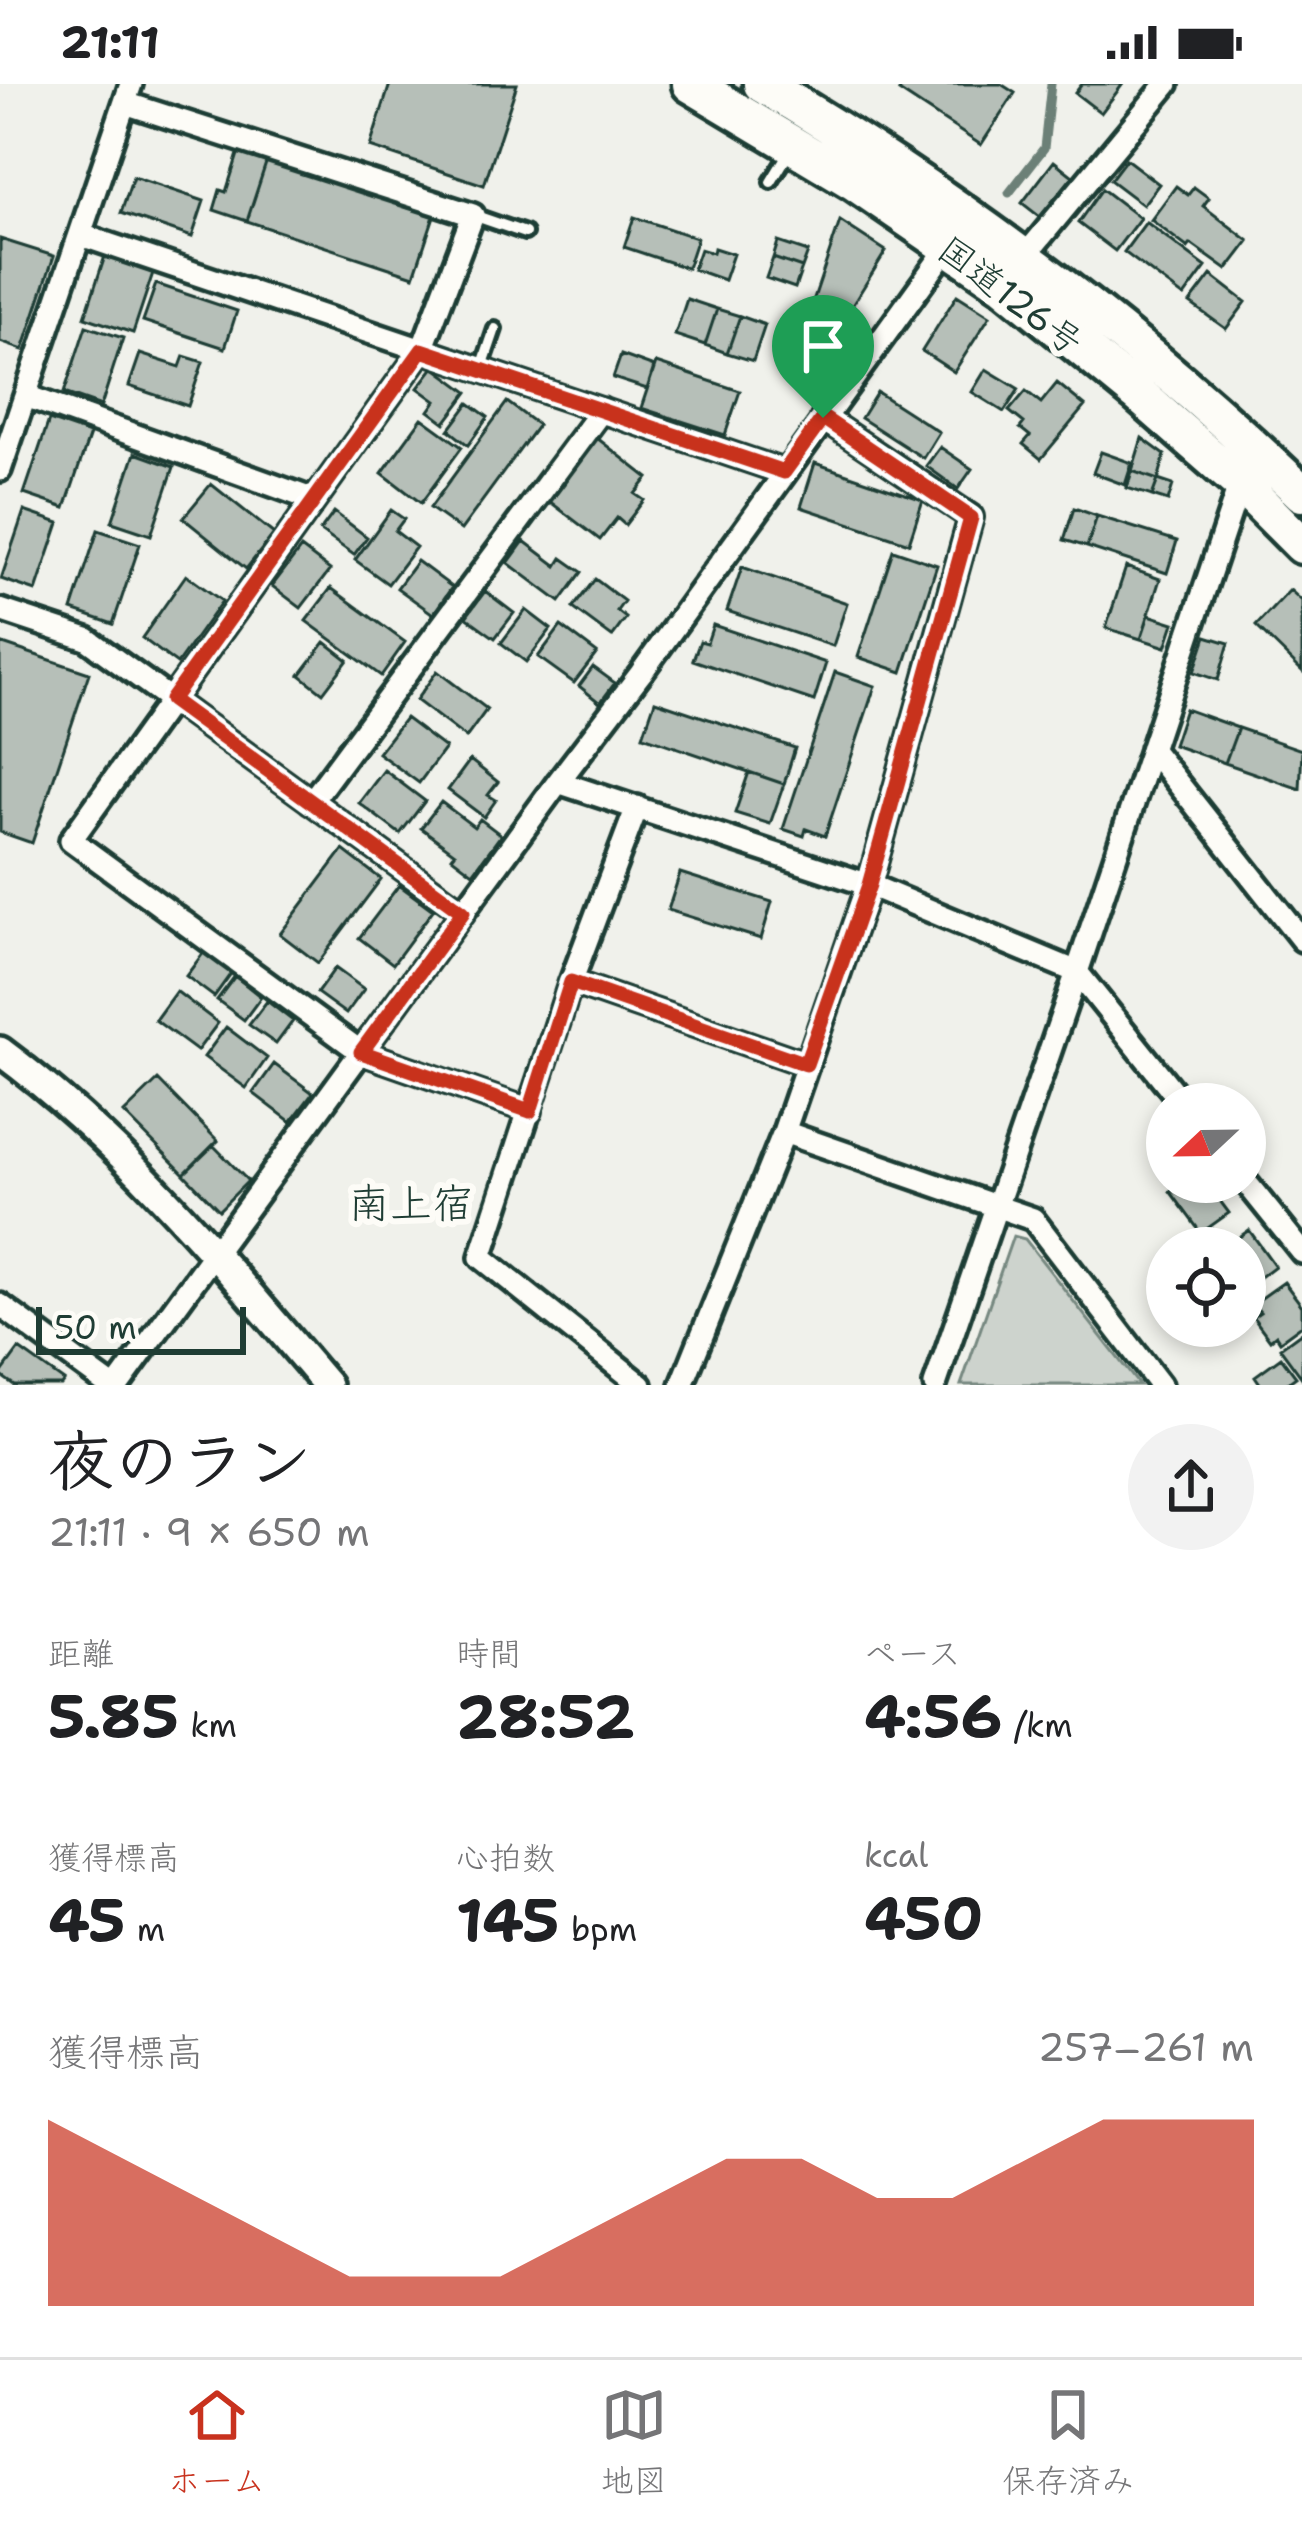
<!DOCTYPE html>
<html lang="ja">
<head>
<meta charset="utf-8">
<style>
	:root { --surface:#fff; --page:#f2f2f2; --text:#202124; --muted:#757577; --line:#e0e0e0; --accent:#c8321e }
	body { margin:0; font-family:"Shantell Sans","Klee One",sans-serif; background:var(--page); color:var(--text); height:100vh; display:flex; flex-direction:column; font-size:45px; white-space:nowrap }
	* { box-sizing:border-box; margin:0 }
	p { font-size:39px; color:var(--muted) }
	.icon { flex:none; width:66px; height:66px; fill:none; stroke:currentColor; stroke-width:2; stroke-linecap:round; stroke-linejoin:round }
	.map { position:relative; height:1301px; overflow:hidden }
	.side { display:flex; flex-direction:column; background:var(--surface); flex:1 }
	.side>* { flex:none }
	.needle { width:78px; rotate:248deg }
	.buttons { position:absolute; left:1146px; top:999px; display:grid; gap:24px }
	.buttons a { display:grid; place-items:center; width:120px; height:120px; border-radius:50%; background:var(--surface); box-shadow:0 6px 18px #0003; font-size:60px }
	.scale { position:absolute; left:36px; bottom:30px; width:210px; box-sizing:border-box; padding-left:12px; border:6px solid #1f3d34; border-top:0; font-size:33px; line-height:42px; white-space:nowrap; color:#1f3d34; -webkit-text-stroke:9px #fdfcf7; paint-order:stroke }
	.pin { position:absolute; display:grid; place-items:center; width:102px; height:102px; color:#fff; margin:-123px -51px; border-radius:50% 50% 50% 0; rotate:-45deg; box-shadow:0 0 12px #0007 }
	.pin .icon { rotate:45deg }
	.round { display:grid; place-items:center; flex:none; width:126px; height:126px; border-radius:63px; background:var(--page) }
	.head { display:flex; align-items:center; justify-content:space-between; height:204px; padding:0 48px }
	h1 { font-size:66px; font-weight:700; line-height:90px }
	.figures { display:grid; grid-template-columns:repeat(3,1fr); gap:18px; height:204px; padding:12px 48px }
	.figures div { display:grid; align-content:center }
	.figures b { font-size:60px; font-weight:700 }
	.figures small { font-size:33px; font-weight:400 }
	.figures p { font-size:33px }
	.chart { height:336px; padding:24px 48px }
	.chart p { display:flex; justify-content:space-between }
	.chart svg { width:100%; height:216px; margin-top:12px; fill:var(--accent); opacity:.7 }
	.status { display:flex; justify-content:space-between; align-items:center; height:84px; padding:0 60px; background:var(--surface); direction:ltr }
	.status svg { height:33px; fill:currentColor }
	.menu { display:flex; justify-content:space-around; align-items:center; height:168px; border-top:3px solid var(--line); background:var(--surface); font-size:33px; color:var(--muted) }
	.menu a { display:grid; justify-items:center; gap:6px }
	.menu .selected { color:var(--accent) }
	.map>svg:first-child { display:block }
	.green { fill:#cdd3cd; stroke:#768880; stroke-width:3 }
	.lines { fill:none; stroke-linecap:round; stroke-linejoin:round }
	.stream { stroke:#6c8077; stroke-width:9 }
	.building { fill:#b6bfb8; stroke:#1f3d34; stroke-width:3 }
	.service-casing { stroke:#1f3d34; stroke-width:20 }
	.minor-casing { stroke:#1f3d34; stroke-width:30 }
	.tertiary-casing { stroke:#1f3d34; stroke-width:36 }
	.trunk-casing { stroke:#1f3d34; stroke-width:45 }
	.service { stroke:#fdfcf7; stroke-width:10 }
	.minor { stroke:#fdfcf7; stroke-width:21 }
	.tertiary { stroke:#fdfcf7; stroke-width:27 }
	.trunk { stroke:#fdfcf7; stroke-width:36 }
	.route-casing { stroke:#fff; stroke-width:24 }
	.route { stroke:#c8321e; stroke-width:15 }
	.labels { text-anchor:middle; stroke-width:12; stroke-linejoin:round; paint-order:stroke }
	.street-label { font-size:36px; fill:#1f3d34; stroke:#fdfcf7 }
	.quarter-label { font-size:42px; fill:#1f3d34; stroke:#fdfcf7 }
</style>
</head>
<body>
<div class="status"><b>21:11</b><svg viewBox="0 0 49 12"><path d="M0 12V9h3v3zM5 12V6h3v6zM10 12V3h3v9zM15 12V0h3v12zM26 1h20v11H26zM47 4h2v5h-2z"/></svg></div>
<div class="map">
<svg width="1302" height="1301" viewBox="0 0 1302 1301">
	<rect width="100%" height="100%" fill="#f0f1eb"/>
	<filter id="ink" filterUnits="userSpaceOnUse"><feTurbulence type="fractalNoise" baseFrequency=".00833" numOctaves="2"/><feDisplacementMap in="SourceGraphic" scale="24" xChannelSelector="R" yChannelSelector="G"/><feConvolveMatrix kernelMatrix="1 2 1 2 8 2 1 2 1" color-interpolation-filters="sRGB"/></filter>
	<g filter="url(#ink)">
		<path class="green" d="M1013 1152 1025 1155 1139 1301H961Z"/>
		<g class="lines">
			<path class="stream" d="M1009 109 1044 64 1051 0"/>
		</g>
		<path class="building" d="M390 0H517L484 101 370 63Z
			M904 0H1001L1015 9 981 61 899 7Z
			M1082 0H1123L1101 29 1075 9Z
			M239 67 267 76 247 137 214 126 220 106 226 108Z
			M1126 75 1159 100 1143 121 1110 96Z
			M267 76 434 132 414 192 247 137Z
			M1054 77 1073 92 1040 133 1022 119Z
			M133 93 204 117 192 153 121 129Z
			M1176 102 1188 111 1194 103 1209 114 1203 122 1249 157 1227 186 1191 160 1188 164 1151 136Z
			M1102 105 1140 134 1115 167 1078 139Z
			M634 133 697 154 687 184 624 163Z
			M840 137 886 167 835 249 806 238Z
			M1146 138 1206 183 1184 213 1124 168Z
			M0 155 54 172 23 266 0 258Z
			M778 158 808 168 802 184 773 174Z
			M714 164 733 170 724 196 693 185 700 165 713 169Z
			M105 172 153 189 133 249 85 233Z
			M773 174 802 184 795 204 766 194Z
			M1211 191 1246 218 1226 245 1190 219Z
			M156 200 237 227 225 264 143 237Z
			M957 211 990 232 954 288 922 267Z
			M687 215 717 225 705 261 675 251Z
			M717 225 740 232 727 269 705 261Z
			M740 232 765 241 753 277 727 269Z
			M86 242 123 254 101 322 64 309Z
			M140 270 180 283 184 272 203 278 188 322 129 302Z
			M621 271 654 283 647 305 613 294Z
			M656 279 740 307 725 351 641 324Z
			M434 283 468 308 445 339 429 327 436 317 418 304Z
			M986 285 1019 305 1004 328 972 308Z
			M1057 299 1085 322 1041 375 1023 360 1030 352 1020 344 1024 339 1009 327 1026 307 1041 319Z
			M877 308 939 348 923 374 861 334Z
			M507 318 538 341 461 446 430 424Z
			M469 319 488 333 468 361 449 346Z
			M422 334 462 363 421 419 382 389Z
			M49 336 90 350 65 424 24 410Z
			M597 354 648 394 635 410 644 416 625 441 617 434 600 456 549 417Z
			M1142 354 1165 371 1158 396 1132 387Z
			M940 363 972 385 958 405 926 382Z
			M1101 368 1132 379 1125 401 1093 389Z
			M135 369 174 383 151 451 112 438Z
			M815 379 923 416 909 459 801 423Z
			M1132 387 1158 396 1152 412 1127 404Z
			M1158 396 1173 401 1168 417 1152 412Z
			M211 400 274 450 246 485 183 434Z
			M1074 424 1097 432 1087 463 1064 456Z
			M391 426 404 435 395 447 416 463 388 500 355 476Z
			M24 427 59 439 36 507 1 495Z
			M334 428 367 453 354 471 320 447Z
			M1097 432 1177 457 1167 489 1087 463Z
			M98 446 140 460 113 540 72 526Z
			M524 457 557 482 562 474 582 488 560 518 508 479Z
			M301 464 330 486 301 524 272 502Z
			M893 466 937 481 902 588 858 573Z
			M417 477 452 503 433 530 397 504Z
			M742 483 847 519 833 562 727 527Z
			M1126 483 1160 495 1141 555 1106 544Z
			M186 491 222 517 177 580 142 554Z
			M595 495 624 517 617 527 626 534 612 553 573 524Z
			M331 504 405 558 381 592 306 537Z
			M1290 506 1302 517V587L1256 542Z
			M485 507 514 529 495 554 466 533Z
			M526 526 551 545 526 578 501 559Z
			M1149 531 1174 539 1166 563 1141 555Z
			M713 541 826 579 814 617 693 576 700 557 707 559Z
			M561 542 597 569 574 599 538 573Z
			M1206 552 1229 559 1218 596 1194 588Z
			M325 558 348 576 323 609 300 591Z
			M0 559 89 589 32 759 0 748Z
			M593 583 615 599 600 619 579 602Z
			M437 587 487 625 466 654 416 616Z
			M835 588 875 602 825 752 806 745 804 752 783 745Z
			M655 617 795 664 784 700 643 652Z
			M1185 625 1238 644 1225 679 1173 661Z
			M405 634 445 664 419 699 378 669Z
			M1238 644 1302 666 1300 705 1225 679Z
			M470 676 498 698 488 711 496 716 484 733 448 706Z
			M384 686 425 717 400 750 359 719Z
			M749 688 784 700 770 740 735 729Z
			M441 718 474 743 480 735 501 751 473 789 452 773 455 769 421 744Z
			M343 766 381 795 318 879 280 850Z
			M680 789 772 818 761 855 668 826Z
			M399 801 433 826 393 880 359 854Z
			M204 868 232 888 214 913 186 892Z
			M335 884 364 905 346 930 317 909Z
			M235 892 261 913 244 936 217 916Z
			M176 907 218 939 197 967 155 936Z
			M267 917 293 937 276 960 249 941Z
			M226 943 267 974 246 1004 204 973Z
			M274 980 313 1009 291 1038 253 1009Z
			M158 996 218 1057 184 1090 124 1029Z
			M213 1061 248 1097 219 1126 184 1090Z
			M1183 1098H1206L1229 1129 1201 1149 1170 1107Z
			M1249 1146 1275 1182 1250 1201 1245 1195V1164H1224Z
			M1284 1198 1302 1222V1241L1280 1257 1276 1251 1270 1256 1253 1233 1260 1228 1253 1220Z
			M1302 1248V1294L1280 1264Z
			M19 1265 64 1297 61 1301H14L0 1291Z
			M1281 1273 1296 1293 1285 1301H1261L1255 1292Z"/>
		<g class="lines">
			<g class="service-casing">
				<path id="service" d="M771 98 791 65
					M473 131 525 149
					M481 286 495 245"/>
			</g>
			<g class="minor-casing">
				<path id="minor" d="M125 19 473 131 422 266 71 756 361 968 530 1027
					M81 151 784 388
					M1024 173 1167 0
					M26 312 314 416
					M0 386 131 0
					M0 526 87 555 463 828
					M1151 665 1302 856
					M558 698 869 801 1077 888 1183 1020
					M311 718 602 326
					M637 723 571 898 481 1173 641 1301
					M571 898 806 980
					M784 1048 1033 1135 1160 1301
					M1245 1097 1302 1168
					M0 1221 109 1301
					M118 1301 558 698 641 589 949 162
					M682 1301 784 1048 869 801 971 433 823 334
					M935 1301 1077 888 1240 399"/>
			</g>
			<g class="tertiary-casing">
				<path id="tertiary" d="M0 967C126 1060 226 1182 327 1301"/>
			</g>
			<g class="trunk-casing">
				<path id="trunk" d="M691 0 853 97 1005 201 1137 309 1240 399 1302 461
					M762 0C958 115 1138 252 1302 409"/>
			</g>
			<use href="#service" class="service"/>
			<use href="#minor" class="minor"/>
			<use href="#tertiary" class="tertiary"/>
			<use href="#trunk" class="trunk"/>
		</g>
	</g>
	<g class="lines" filter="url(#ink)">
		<g class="route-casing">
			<path id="route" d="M422 266 784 388 823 334 971 434 869 801 806 980 571 898 530 1027 361 968 463 828 171 616Z"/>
		</g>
		<use href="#route" class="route"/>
	</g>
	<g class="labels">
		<g class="street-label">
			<text transform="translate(1011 211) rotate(37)" y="13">国道126号</text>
		</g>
		<g class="quarter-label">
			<text x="411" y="1134">南上宿</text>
		</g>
	</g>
</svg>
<div class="buttons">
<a><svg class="needle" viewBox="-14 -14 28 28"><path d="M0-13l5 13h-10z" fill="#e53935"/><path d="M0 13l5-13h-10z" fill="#757577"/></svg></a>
<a><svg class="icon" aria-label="locate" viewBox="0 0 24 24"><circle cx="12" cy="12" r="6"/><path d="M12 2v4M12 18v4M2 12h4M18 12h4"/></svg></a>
</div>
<div class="scale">50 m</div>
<div class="pin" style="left:823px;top:334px;background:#1e9e55"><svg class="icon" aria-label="arrive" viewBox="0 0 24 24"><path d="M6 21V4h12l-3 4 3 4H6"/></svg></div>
</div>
<section class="side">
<div class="head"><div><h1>夜のラン</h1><p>21:11 · 9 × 650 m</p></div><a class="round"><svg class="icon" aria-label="share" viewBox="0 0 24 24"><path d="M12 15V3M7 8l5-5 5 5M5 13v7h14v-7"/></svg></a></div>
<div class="figures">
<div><p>距離</p><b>5.85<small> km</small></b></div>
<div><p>時間</p><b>28:52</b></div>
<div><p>ペース</p><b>4:56<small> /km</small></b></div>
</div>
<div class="figures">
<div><p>獲得標高</p><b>45<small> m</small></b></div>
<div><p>心拍数</p><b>145<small> bpm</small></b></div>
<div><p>kcal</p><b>450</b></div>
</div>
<div class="chart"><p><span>獲得標高</span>257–261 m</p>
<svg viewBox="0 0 160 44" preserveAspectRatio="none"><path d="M0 44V6L10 14L20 22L30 30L40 38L50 38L60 38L70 30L80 22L90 14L100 14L110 22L120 22L130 14L140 6L150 6L160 6V44z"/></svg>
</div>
</section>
<nav class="menu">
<a class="selected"><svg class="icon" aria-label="home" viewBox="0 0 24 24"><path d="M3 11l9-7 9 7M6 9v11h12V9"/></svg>ホーム</a>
<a><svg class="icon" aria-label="map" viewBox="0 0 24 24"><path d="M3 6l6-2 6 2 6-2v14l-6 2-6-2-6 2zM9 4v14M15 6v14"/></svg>地図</a>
<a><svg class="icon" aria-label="saved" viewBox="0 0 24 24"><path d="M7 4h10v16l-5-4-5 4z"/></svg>保存済み</a>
</nav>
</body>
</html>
